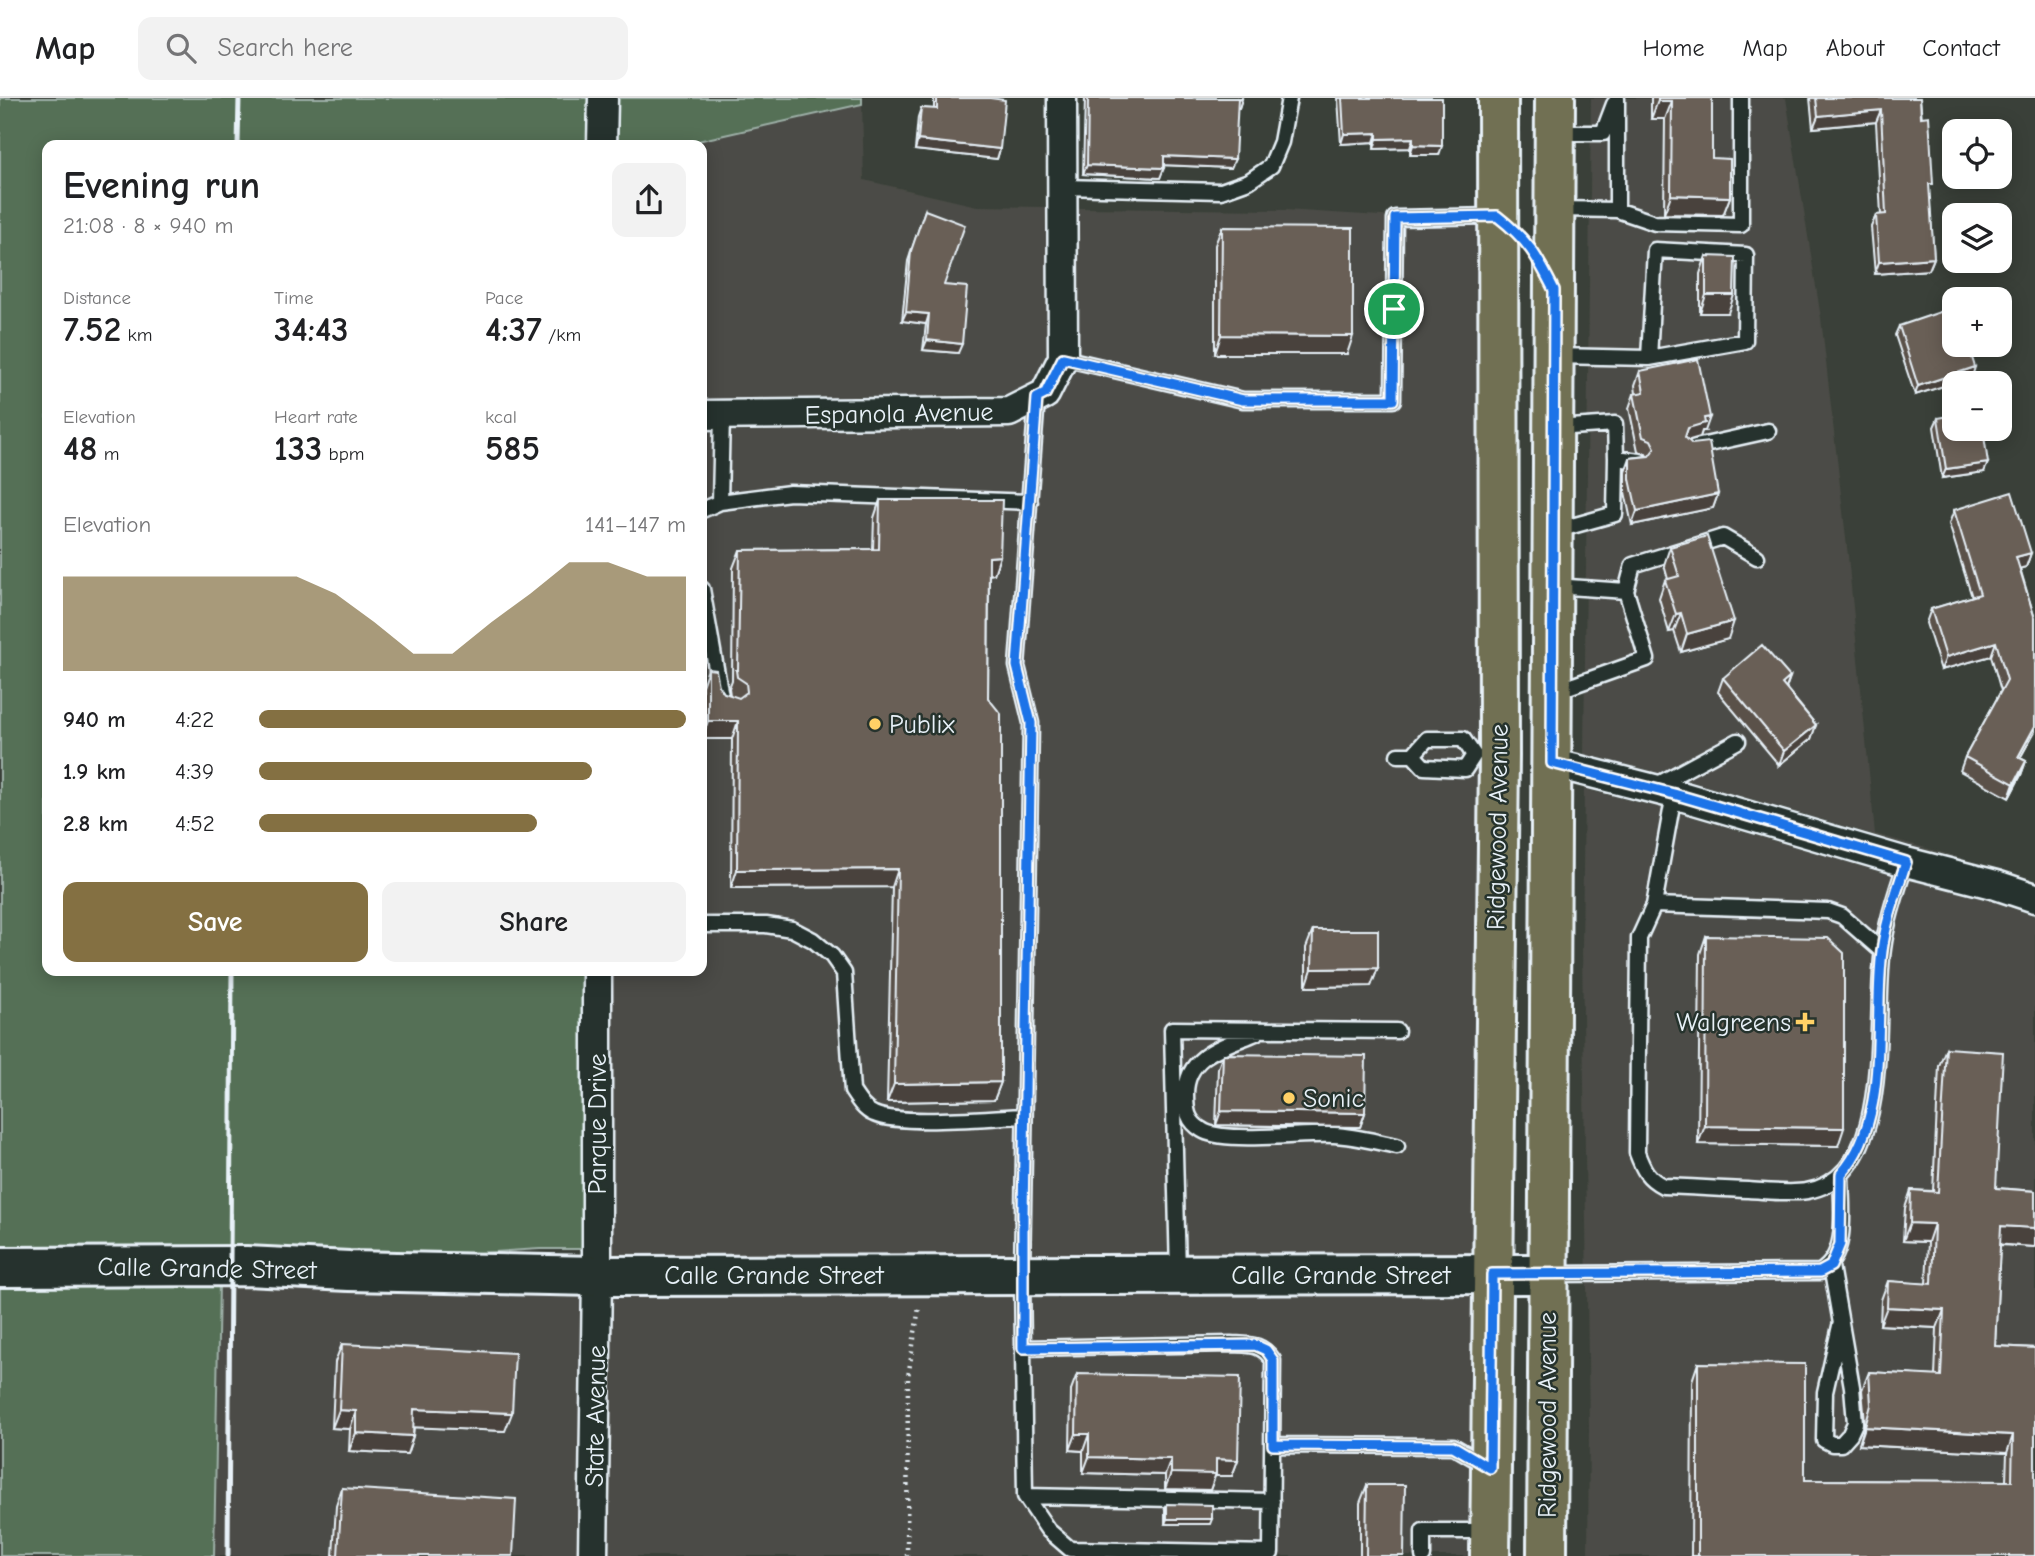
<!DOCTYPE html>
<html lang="en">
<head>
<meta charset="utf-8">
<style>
	:root { --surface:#fff; --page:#f2f2f2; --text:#202124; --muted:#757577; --line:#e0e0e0; --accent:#847042 }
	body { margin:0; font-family:"Comic Neue",sans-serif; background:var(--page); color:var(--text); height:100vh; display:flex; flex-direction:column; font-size:26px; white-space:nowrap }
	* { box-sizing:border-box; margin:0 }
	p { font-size:23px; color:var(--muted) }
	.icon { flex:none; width:38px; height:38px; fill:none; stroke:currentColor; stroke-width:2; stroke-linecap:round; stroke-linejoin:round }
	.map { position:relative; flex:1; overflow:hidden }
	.side { position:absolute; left:42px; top:42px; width:665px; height:836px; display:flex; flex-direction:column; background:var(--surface); border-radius:14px; box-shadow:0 4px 18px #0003 }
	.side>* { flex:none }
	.buttons { position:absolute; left:1942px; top:21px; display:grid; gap:14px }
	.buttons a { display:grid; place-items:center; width:70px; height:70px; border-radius:14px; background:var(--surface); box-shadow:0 4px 18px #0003; font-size:35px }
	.pin { position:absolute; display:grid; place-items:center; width:60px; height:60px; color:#fff; margin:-30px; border:4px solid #fff; border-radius:50%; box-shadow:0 2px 7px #0007 }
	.round { display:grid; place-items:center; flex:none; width:74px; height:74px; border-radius:14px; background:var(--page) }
	.headline { display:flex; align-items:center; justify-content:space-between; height:119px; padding:0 21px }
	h1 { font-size:38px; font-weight:700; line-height:52px }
	.stats { display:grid; grid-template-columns:repeat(3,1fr); gap:10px; height:119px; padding:7px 21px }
	.stats div { display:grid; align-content:center }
	.stats b { font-size:35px; font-weight:700 }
	.stats small { font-size:19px; font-weight:400 }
	.stats p { font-size:19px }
	.chart { height:196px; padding:14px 21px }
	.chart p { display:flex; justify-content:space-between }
	.chart svg { width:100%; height:126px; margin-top:7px; fill:var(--accent); opacity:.7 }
	.primary-button { display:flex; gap:14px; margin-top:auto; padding:14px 21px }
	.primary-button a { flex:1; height:80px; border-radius:14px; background:var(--accent); color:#fff; font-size:28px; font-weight:700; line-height:80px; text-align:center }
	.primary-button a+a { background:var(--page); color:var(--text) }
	ul { padding:0 21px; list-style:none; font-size:23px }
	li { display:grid; grid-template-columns:112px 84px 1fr; align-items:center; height:52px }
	li i { height:18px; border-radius:9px; background:var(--accent) }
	header { display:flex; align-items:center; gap:42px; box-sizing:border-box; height:98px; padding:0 35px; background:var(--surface); border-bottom:2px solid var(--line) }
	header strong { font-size:33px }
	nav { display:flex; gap:38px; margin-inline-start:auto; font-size:24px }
	.search { width:490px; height:63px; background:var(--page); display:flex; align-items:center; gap:18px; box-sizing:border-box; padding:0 24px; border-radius:14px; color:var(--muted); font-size:26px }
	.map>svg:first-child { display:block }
	.built { fill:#4b4c46 }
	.green { fill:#557057; stroke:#9eb0a8; stroke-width:2 }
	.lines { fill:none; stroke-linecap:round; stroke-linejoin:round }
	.lane-casing { stroke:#e8f1f8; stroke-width:19 }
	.street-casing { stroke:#e8f1f8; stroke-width:33 }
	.secondary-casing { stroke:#e8f1f8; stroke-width:44 }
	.primary-casing { stroke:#e8f1f8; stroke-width:44 }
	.path { stroke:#e8f1f8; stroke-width:4.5; stroke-dasharray:2 5; stroke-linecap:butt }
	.lane { stroke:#26332d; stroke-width:14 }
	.street { stroke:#26332d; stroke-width:28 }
	.secondary { stroke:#26332d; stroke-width:38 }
	.primary { stroke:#716f52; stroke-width:38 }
	.rail { stroke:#e8f1f8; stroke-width:5 }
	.wall { fill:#5a514a; stroke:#e8f1f8; stroke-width:2 }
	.shaded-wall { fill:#4a423c; stroke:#e8f1f8; stroke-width:2 }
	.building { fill:#695e56; stroke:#e8f1f8; stroke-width:2 }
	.route-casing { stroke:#fff; stroke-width:14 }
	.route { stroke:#1a73e8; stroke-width:9 }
	.poi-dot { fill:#ffd166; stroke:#26332d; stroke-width:2.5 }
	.labels { text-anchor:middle; stroke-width:5; stroke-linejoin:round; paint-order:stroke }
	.street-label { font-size:26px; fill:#e8f1f8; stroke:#26332d }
	.poi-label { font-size:26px; fill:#e8f1f8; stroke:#26332d; text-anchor:start }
</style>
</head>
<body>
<header>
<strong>Map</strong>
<div class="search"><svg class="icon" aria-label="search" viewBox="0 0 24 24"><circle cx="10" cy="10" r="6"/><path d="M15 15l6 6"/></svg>Search here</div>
<nav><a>Home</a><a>Map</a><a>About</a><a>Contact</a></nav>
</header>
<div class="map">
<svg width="2035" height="1458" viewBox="0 0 2035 1458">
	<rect width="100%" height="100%" fill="#3a4039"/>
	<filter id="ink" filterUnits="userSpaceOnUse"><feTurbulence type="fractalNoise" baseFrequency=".0143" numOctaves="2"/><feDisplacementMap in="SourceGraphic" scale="14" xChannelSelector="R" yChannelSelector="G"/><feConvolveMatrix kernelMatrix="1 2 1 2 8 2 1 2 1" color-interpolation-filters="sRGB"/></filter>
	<g filter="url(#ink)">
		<path class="built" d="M1591 0H1786L1821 220 1848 458 1875 736 1969 762 1912 748 1679 680 1584 656Z
			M862 6 864 82 977 108 1047 109V257L1034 284 1007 297 702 301V47H680Z
			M1078 110 1285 112 1476 124 1482 128 1483 361 1476 1160 612 1161V873H702V334L1008 330 1050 311 1058 302 1078 258Z
			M1584 691 1669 712 1901 780 1991 803 2035 818V1458H1588L1589 1330 1582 850Z
			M219 1185 581 1194 578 1458H214Z
			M1476 1193 1472 1458H608L612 1194Z"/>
		<path class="green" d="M0 0H588L587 47H47V873H582V1151H540L432 1158 0 1153Z
			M618 0H862V6L680 47H618Z
			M219 1185 214 1458H0V1186Z"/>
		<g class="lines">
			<g class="lane-casing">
				<path id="lane" d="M1556 35H1603L1614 6
					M1063 89 1221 93 1249 83 1271 68 1281 44 1289 0
					M1557 111 1617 112 1655 125 1741 127V0
					M1617 112V0
					M1555 258 1649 260 1655 152 1746 157 1745 243 1649 260
					M1063 260 1243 302H1393L1395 120 1495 118
					M1556 330 1615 326 1616 360 1640 363
					M1691 350 1768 333
					M720 404 722 317
					M702 412 720 404 790 395 1030 404
					M1554 433 1615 416 1616 360
					M702 491 722 604H724
					M1626 493 1633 467 1723 439 1757 459
					M1554 594 1647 561 1626 493 1554 488
					M1398 657H1413L1427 641H1463L1474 657
					M1413 657 1424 669 1465 671 1474 657
					M1653 689 1738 643
					M1674 696 1654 807 1639 840 1637 1055C1643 1071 1647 1080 1663 1088 1691 1089 1720 1091 1748 1092 1767 1093 1788 1096 1807 1093 1896 1078 1873 917 1883 851 1887 821 1897 793 1906 764
					M1654 807 1828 813 1842 818 1882 853
					M702 827H766L792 831 813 842 832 858 844 875 852 993C858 1002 864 1012 874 1016 900 1028 991 1019 1024 1018
					M1256 935C1225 948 1186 956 1186 996 1186 1012 1187 1023 1202 1032 1223 1046 1304 1035 1334 1037 1355 1038 1376 1044 1397 1048
					M1831 1168 1852 1289 1855 1325 1850 1336 1841 1346H1832L1824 1342 1825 1294 1840 1228
					M1178 1175 1172 931 1397 933
					M1550 1176 1820 1174C1850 1157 1841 1107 1841 1076
					M1023 1250 1231 1246C1251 1247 1261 1245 1273 1262L1271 1455 1070 1451 1048 1432 1025 1398 1022 1177 1031 625 1017 568 1037 300
					M1273 1347 1453 1348 1487 1368
					M1025 1398 1272 1403
					M1423 1458V1433H1489"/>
			</g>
			<g class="street-casing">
				<path id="street" d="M602 47 603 0
					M702 317 1009 314 1045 296 1063 260 1062 0
					M1552 665 1674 696 1906 764 1996 787 2035 800
					M593 1458 597 1178V873"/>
			</g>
			<g class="secondary-casing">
				<path id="secondary" d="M0 1169 246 1168 349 1173 597 1178 1548 1176"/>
			</g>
			<g class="primary-casing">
				<path id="primary" d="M1490 1458 1499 657 1498 0
					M1547 1458 1555 0"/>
			</g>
			<path class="path" d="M907 1458 908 1279 919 1209"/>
			<use href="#lane" class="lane"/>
			<use href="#street" class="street"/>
			<use href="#secondary" class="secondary"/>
			<use href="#primary" class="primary"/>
			<path class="rail" d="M238 47 239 0
				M228 1458 232 873"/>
		</g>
		<path class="wall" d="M934 0H990L1000 51 997 61 915 52 918 19 921 10 934 11Z
			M1085 0H1242L1239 10H1237L1231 70 1164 67 1160 80 1083 76Z
			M1338 0H1442L1439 57H1410V50L1374 51V44L1341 46Z
			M1651 0H1712V60L1730 99 1723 117 1664 116 1665 21H1651Z
			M1810 0H1920L1929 95 1934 160 1929 172 1875 176 1871 129 1876 117H1881L1876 24 1813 30Z
			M925 112 944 187 958 255 923 252 926 226 902 223 908 163Z
			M1222 129 1347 256H1215V147Z
			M1706 158 1728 215H1700V176Z
			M1899 228 1972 279 1915 297 1895 237Z
			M1640 273 1705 333H1702L1700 339 1688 342 1718 396 1713 410 1632 427 1625 394V374L1630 360 1647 358 1646 356 1638 353 1629 310 1634 296H1636L1635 287Z
			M1938 320 1984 374 1942 380 1934 329Z
			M880 402 1000 458 994 476 989 477 988 600 1001 984 994 1002 887 1004 892 789 731 790 732 641H702V588L708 571 724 595 730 597 729 590 732 582 733 470 740 452 873 451 874 420Z
			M1954 412 2031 455 2026 469 2020 470 2035 521V633L2020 660 2026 663 2021 677 2009 700 1960 673 1965 659 2001 593 1991 558 1941 572 1926 525 1931 511 1972 499 1949 426Z
			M1670 449 1728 541 1681 554 1674 533 1669 534 1659 500 1665 482 1668 481 1664 467Z
			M1790 579 1786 590 1816 627 1811 641 1779 667 1718 594 1723 580Z
			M1313 832 1378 870 1371 888 1306 889V850Z
			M1706 838 1838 1048 1698 1046 1700 856Z
			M1946 950 1996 1090 2035 1093V1149L2000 1147 1995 1248 2035 1250V1458H1691L1692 1283 1698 1265 1805 1382 2006 1383 2007 1355 1859 1347 1865 1325 1862 1292 1869 1274 1935 1278 1937 1230 1880 1227 1881 1202 1888 1183 1926 1186 1928 1144 1903 1143 1905 1110 1911 1092 1933 1093 1939 968Z
			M1223 956 1365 1015 1360 1029 1216 1027 1218 970Z
			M342 1246 505 1333 414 1329 413 1338 407 1356 349 1353 350 1331 332 1330 335 1264Z
			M1077 1276 1238 1362 1232 1378H1215L1210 1392 1165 1391V1377L1083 1375V1353L1070 1352 1071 1292Z
			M1367 1387 1404 1458H1360V1405Z
			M342 1390 513 1458H333L336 1408Z
			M1167 1406 1210 1426H1165V1410Z"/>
		<path class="shaded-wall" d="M1238 0 1242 1 1239 10 1234 9Z
			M1658 3H1672L1665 21H1651Z
			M1881 12 1876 24 1813 30 1818 18Z
			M1377 35 1374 44 1341 46 1344 36Z
			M1413 40 1410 50 1374 51 1377 41Z
			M918 42 1000 51 997 61 915 52Z
			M1413 47 1442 48 1439 57H1410Z
			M1164 58 1235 61 1231 70 1161 67Z
			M1087 67 1164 70 1160 80 1083 76Z
			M1671 97 1730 99 1723 117 1664 116Z
			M1934 160 1929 172 1875 176 1879 164Z
			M1706 197H1734L1728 215H1700Z
			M906 214 929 216 926 226 902 223Z
			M1221 237 1353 238 1347 256H1215Z
			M927 242 962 246 958 255 923 252Z
			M1975 269 1972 279 1915 297 1918 288Z
			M1710 319 1705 333H1702L1700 339 1683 344 1688 330 1704 320Z
			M1988 365 1984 374 1942 380 1946 371Z
			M1718 396 1713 410 1632 427 1637 413Z
			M2031 455 2026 469 2011 473 2016 459Z
			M1000 458 994 476 982 477 989 459Z
			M1681 515 1674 533 1669 534 1676 516Z
			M1734 523 1728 541 1681 554 1687 536Z
			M1996 544 1991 558 1941 572 1946 559Z
			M1790 579 1785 593 1782 586Z
			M708 623H738L732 641H702Z
			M1816 627 1811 641 1779 667 1784 653Z
			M2035 628V633L2013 673 2018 659Z
			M2026 663 2021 677 2009 700 2014 686Z
			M898 771 892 789 731 790 737 772Z
			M1378 870 1371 888 1306 889 1312 871Z
			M1001 984 994 1002 887 1004 894 986Z
			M1221 1013 1365 1015 1360 1029 1216 1027Z
			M1705 1028 1844 1030 1838 1048 1698 1046Z
			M1910 1125 1934 1126 1928 1144 1903 1143Z
			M2001 1128 2035 1130V1149L1994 1146Z
			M1887 1209 1944 1212 1937 1230 1880 1227Z
			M414 1311 512 1315 505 1333 408 1329Z
			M339 1312 356 1313 350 1331 332 1330Z
			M1865 1329 2013 1337 2007 1355 1859 1347Z
			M356 1335 413 1338 407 1356 349 1353Z
			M1076 1336H1089L1083 1353 1070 1352Z
			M1089 1359 1171 1361 1165 1377 1083 1375Z
			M1216 1361 1238 1362 1232 1378H1215L1210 1392 1165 1391 1171 1375Z
			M1167 1421H1212L1210 1426H1165Z"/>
		<path class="building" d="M937 0H990L1005 2 1000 51 918 42 921 10 937 11Z
			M1088 0H1242H1238L1235 61 1164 58V70L1087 67Z
			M1342 0H1442V48L1413 47V40L1377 41V35L1344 36Z
			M1658 0H1712V60L1730 61V99L1671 97 1672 3H1658Z
			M1816 0H1920L1921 19 1929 18 1933 86H1929L1934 160 1879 164 1876 117 1886 116 1881 12 1818 18Z
			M925 112 965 127 944 187 967 189 962 246 927 242 929 216 906 214 911 153Z
			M1222 129 1353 130V238L1221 237Z
			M1706 158 1735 159 1734 197H1706Z
			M1955 209V247H1968L1975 269 1918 288 1899 228Z
			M1698 261 1710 319 1704 320 1705 325 1688 330 1685 339 1692 346 1709 344 1718 396 1637 413 1630 381V360L1649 358 1655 350 1651 342 1643 339 1634 296 1644 294 1640 273Z
			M1955 317V331H1983L1988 365 1946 371 1938 320Z
			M2012 394 2031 455 2016 459 2035 521V628L2018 659 2026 663 2014 686 1965 659 2007 582 1996 544 1946 559 1931 511 1980 496 1954 412Z
			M880 402H1002L1000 458 989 459 988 600 1001 616V984L894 986 898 771 737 772 738 623H708V571L716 572 719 588 724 595 739 600 747 594 746 585 737 579 736 572H738L740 452 879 451Z
			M1707 438 1734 523 1687 536 1681 515 1676 516 1665 482 1679 478 1670 449Z
			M1762 547 1790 579 1782 586 1816 627 1784 653 1723 580Z
			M1313 832H1378V870L1312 871Z
			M1706 838 1828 840 1844 855V1030L1705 1028Z
			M1946 950 2003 954 1996 1090 2035 1093V1130L2001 1128 1995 1248 2035 1250V1458H1698V1265L1805 1266V1382L2012 1383 2013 1337 1865 1329 1871 1307 1869 1274 1941 1278 1944 1212 1887 1209 1888 1183 1932 1186 1934 1126 1910 1125 1911 1092 1938 1094Z
			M1223 956 1366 958 1365 1015 1221 1013Z
			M342 1246 515 1255 512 1315 414 1311 413 1338 356 1335V1313L339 1312Z
			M1077 1276 1240 1279 1238 1362 1216 1361V1376L1171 1375V1361L1089 1359V1336H1076Z
			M1367 1387H1405L1404 1458H1366Z
			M342 1390 516 1401 513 1458H338Z
			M1167 1406 1212 1407V1421H1167Z"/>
	</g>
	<g class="lines" filter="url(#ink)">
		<g class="route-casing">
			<path id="route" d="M1497 118C1528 142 1537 158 1554 192L1552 665 1674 696 1906 764C1897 793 1886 822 1882 853 1873 923 1891 1020 1841 1076L1840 1146 1831 1168 1820 1174 1492 1176 1490 1370 1453 1348 1273 1347V1262L1266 1252 1255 1247 1023 1250V1117L1031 625 1017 568 1037 300 1045 296 1063 260 1243 302H1393L1395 120Z"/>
		</g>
		<use href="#route" class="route"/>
	</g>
	<g class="poi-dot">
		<circle cx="875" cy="626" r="7"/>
		<path d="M1801.5 913.5h7v7h7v7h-7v7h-7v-7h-7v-7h7z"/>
		<circle cx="1289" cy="1000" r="7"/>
	</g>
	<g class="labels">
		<g class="street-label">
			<text transform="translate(899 315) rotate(-1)" y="9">Espanola Avenue</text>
			<text transform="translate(1497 729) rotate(-89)" y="9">Ridgewood Avenue</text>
			<text transform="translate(597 1026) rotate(-90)" y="9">Parque Drive</text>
			<text transform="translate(207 1170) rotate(1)" y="9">Calle Grande Street</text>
			<text x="774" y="1186">Calle Grande Street</text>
			<text x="1341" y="1186">Calle Grande Street</text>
			<text transform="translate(1547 1317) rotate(-90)" y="9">Ridgewood Avenue</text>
			<text transform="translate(595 1318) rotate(-89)" y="9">State Avenue</text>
		</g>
		<g class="poi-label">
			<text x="889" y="635">Publix</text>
			<text x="1791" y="933" text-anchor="end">Walgreens</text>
			<text x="1303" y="1009">Sonic</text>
		</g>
	</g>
</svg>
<div class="buttons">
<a><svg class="icon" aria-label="locate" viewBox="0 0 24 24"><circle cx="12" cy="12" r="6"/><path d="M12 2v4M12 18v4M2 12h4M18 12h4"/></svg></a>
<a><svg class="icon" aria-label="layers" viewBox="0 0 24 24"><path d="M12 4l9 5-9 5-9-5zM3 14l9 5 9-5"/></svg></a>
<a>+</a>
<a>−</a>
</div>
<div class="pin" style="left:1394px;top:211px;background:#1e9e55"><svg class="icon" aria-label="arrive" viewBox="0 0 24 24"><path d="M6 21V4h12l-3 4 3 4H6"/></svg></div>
<section class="side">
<div class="headline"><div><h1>Evening run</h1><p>21:08 · 8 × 940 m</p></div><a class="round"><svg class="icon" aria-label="share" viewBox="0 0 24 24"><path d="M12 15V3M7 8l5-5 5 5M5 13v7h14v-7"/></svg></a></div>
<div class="stats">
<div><p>Distance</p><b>7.52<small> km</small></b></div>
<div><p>Time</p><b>34:43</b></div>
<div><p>Pace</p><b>4:37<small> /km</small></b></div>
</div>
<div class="stats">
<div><p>Elevation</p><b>48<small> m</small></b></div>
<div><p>Heart rate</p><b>133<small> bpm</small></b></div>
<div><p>kcal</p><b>585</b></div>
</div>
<div class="chart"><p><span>Elevation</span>141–147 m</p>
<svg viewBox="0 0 160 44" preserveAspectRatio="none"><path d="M0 44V11L10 11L20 11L30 11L40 11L50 11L60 11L70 17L80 27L90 38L100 38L110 27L120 17L130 6L140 6L150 11L160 11V44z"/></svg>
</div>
<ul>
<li><b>940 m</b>4:22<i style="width:100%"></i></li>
<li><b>1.9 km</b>4:39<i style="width:78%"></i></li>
<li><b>2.8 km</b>4:52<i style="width:65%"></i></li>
</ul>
<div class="primary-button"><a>Save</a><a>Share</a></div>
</section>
</div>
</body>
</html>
